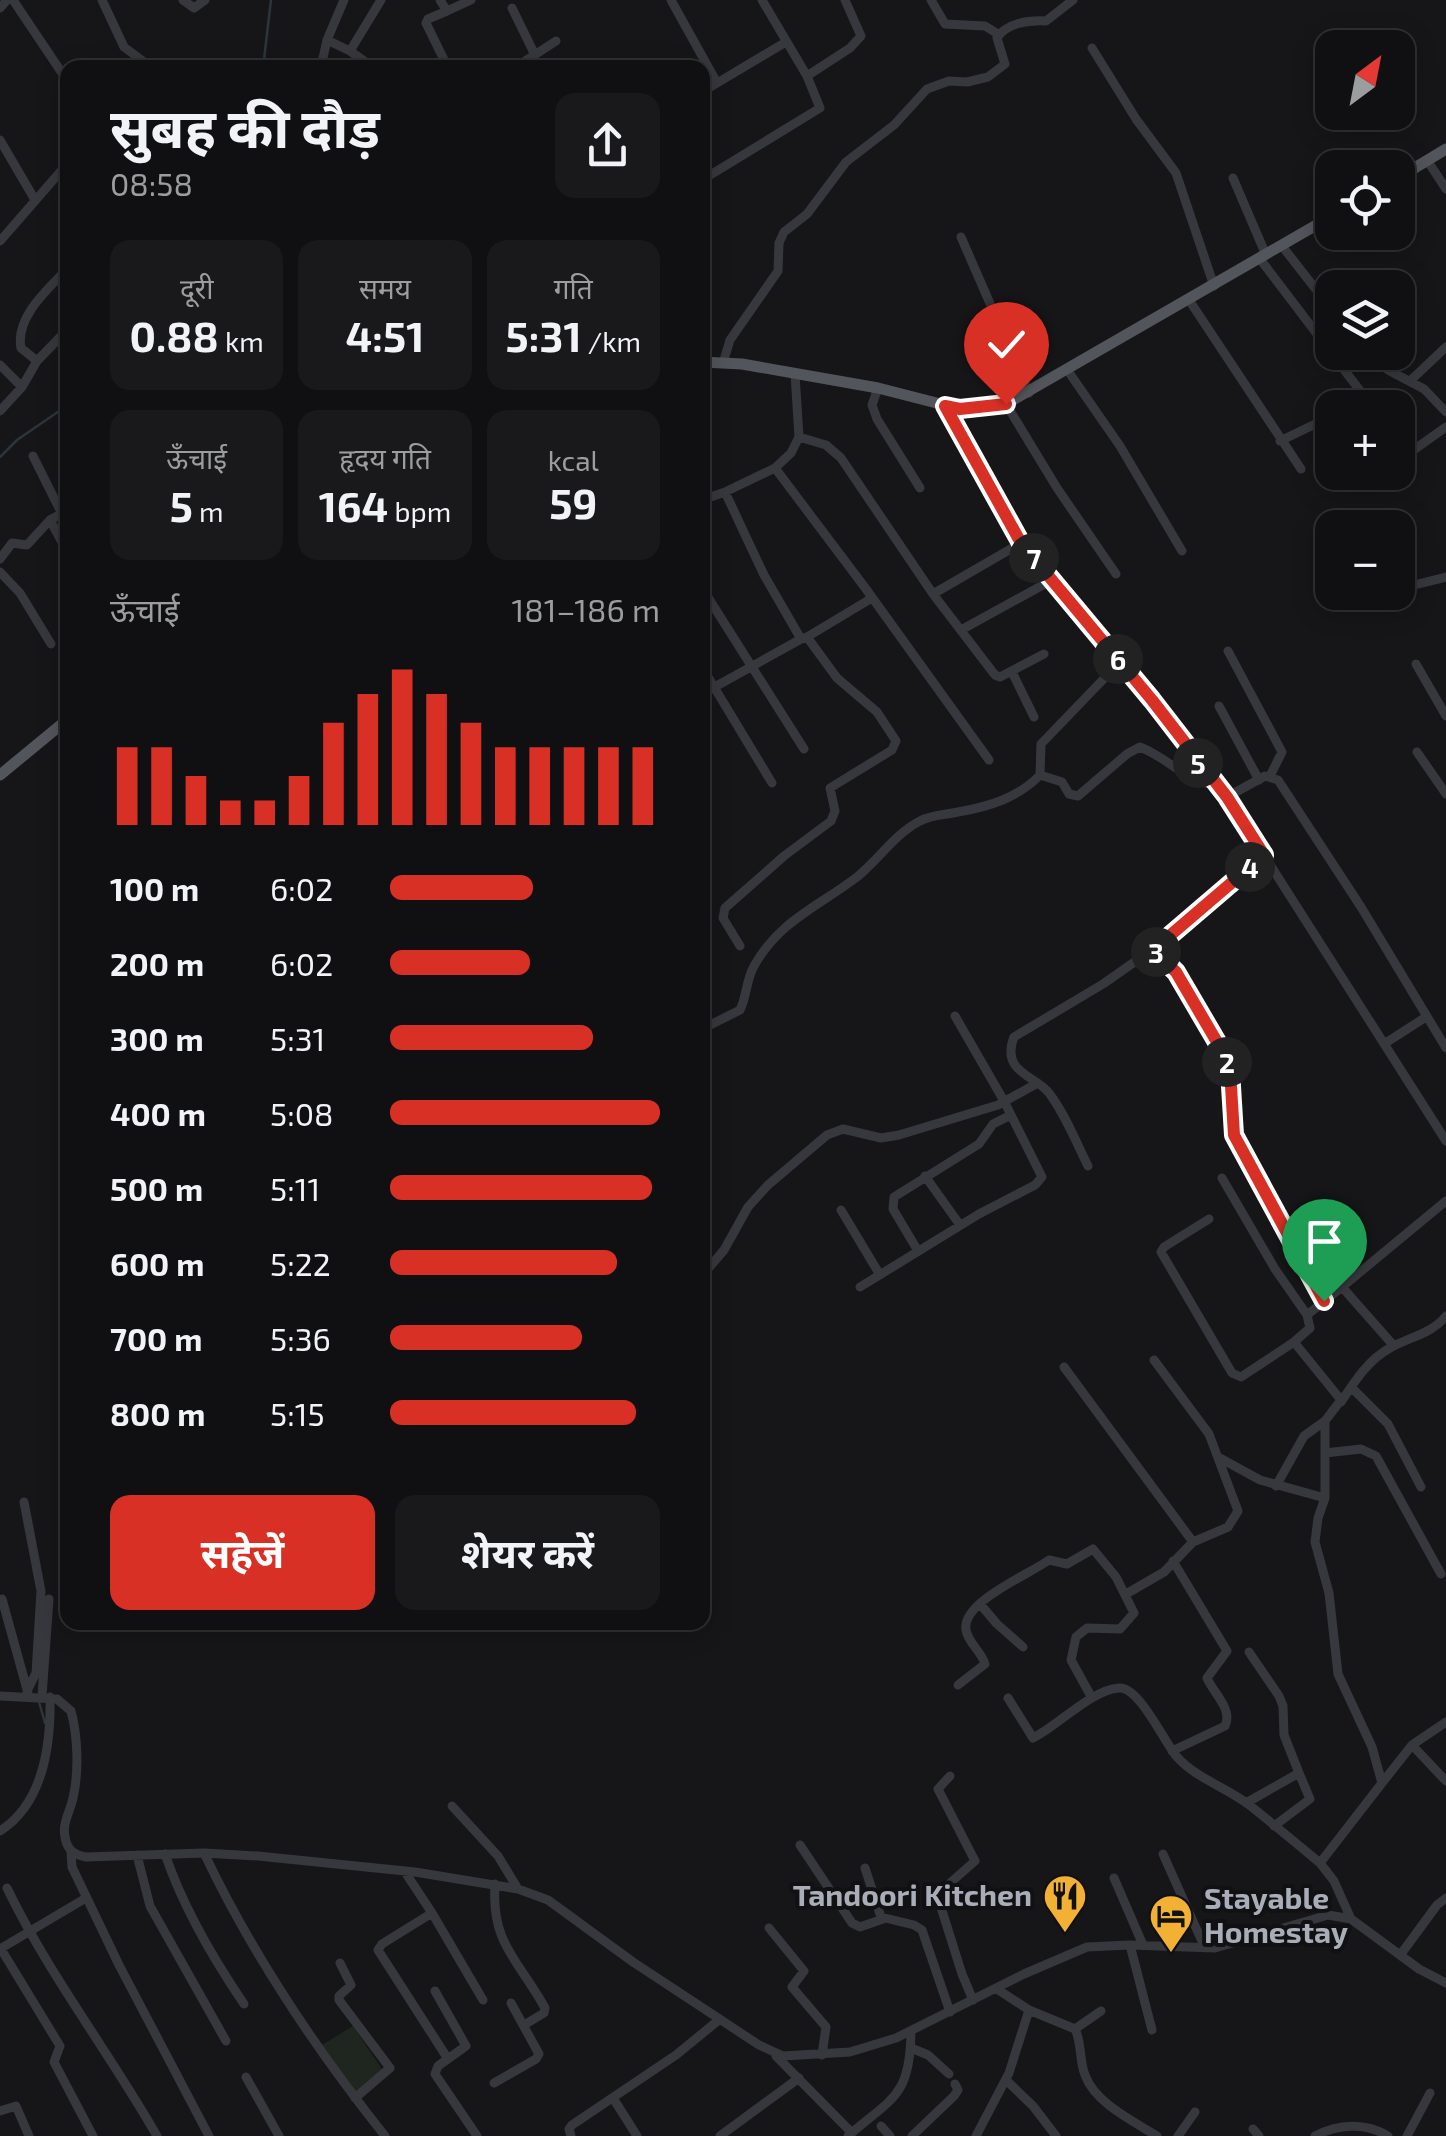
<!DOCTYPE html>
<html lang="hi">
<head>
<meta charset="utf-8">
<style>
	:root { --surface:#101012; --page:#19191b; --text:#f1f3f6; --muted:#9c9d9f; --line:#303032; --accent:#d93025 }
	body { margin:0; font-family:"Exo 2","Noto Sans Devanagari",sans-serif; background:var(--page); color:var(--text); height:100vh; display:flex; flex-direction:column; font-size:38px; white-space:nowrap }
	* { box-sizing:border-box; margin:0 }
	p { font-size:32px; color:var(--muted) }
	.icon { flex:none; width:55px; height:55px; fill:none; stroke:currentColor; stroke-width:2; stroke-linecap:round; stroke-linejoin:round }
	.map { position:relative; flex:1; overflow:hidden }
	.side { position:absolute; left:60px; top:60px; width:650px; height:1570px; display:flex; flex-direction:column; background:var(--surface); border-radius:20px; box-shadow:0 5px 25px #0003,0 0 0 2px var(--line) }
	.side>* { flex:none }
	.needle { width:65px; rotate:32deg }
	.controls { position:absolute; left:1315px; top:30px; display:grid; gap:20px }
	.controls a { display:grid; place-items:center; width:100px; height:100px; border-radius:20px; background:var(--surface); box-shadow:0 5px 25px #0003,0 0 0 2px var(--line); font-size:50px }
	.pin { position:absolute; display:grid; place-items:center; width:85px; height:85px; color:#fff; margin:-102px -42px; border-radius:50% 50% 50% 0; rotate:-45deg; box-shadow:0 0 10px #0007 }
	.pin .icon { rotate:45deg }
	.km { position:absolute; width:50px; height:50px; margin:-25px; border-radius:50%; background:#222; color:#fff; font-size:28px; line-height:50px; text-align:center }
	.round { display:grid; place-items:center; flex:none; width:105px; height:105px; border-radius:20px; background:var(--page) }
	.summary { display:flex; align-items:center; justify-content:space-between; height:170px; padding:0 50px }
	h1 { font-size:55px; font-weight:700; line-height:75px }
	.metrics { display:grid; grid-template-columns:repeat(3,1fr); gap:15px; height:170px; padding:10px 50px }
	.metrics div { display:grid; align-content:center; border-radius:20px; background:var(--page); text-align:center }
	.metrics b { font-size:42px; font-weight:700 }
	.metrics small { font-size:28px; font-weight:400 }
	.metrics p { font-size:28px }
	.chart { height:280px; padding:20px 50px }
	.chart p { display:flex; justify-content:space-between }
	.chart svg { width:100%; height:180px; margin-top:10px; stroke:var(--accent); stroke-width:6 }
	.cta { display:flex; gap:20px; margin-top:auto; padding:20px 50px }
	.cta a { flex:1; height:115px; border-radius:20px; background:var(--accent); color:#fff; font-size:40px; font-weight:700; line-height:115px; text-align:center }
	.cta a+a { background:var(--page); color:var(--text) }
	ul { padding:0 50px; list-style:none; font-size:32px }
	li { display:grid; grid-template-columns:160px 120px 1fr; align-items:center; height:75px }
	li i { height:25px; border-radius:12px; background:var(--accent) }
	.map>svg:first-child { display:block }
	.green { fill:#1e261f }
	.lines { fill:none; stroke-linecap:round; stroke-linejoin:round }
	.stream { stroke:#2c353c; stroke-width:2.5 }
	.minor { stroke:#37383d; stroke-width:9 }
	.major { stroke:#53555c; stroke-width:11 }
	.route-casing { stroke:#fff; stroke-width:20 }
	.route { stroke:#d93025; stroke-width:12 }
	.labels { text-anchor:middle; stroke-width:8; stroke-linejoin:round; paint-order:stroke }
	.poi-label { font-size:30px; font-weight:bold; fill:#a8adb8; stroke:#111113; text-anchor:end }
</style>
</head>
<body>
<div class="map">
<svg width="1446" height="2136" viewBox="0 0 1446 2136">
	<rect width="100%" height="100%" fill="#161618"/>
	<path class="green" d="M353 2026 383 2071 354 2095 322 2045Z"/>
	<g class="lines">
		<path class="stream" d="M263 68 271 0
			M0 457 17 440 68 405
			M39 1702 45 1723"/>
		<path class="minor" d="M13 0 68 82
			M102 0 124 47 152 68
			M183 0 194 8 205 0
			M344 0 327 40 350 51 381 0
			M440 0 447 11 471 0
			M671 0 717 83
			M931 0 945 24 985 26 998 34
			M0 8 7 0
			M512 8 534 53
			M447 11 428 19 426 23 448 68
			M1092 48 1136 119 1176 173 1214 286
			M350 51 374 68
			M516 67 556 41
			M317 68 323 58 327 40
			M497 68 511 64 516 68
			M807 76 850 48 861 36 845 0
			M702 92 786 42
			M0 140 35 200
			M1427 160 1446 189
			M1233 178 1266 255
			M702 180 820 108 807 76 762 0
			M961 237 1029 393
			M0 241 68 163
			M1282 246 1332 310
			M1260 259 1361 392V400L1351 408
			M1189 300 1301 469
			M1365 352 1388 370 1424 389 1446 412
			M37 361 68 329
			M723 363 730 340 778 271 779 243 784 232 807 214 846 162 894 125 927 89 949 81 967 82 988 77 1005 64 997 38C1006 23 1029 20 1046 21L1073 0
			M0 365 22 387
			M1068 371 1120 446 1182 551
			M795 374 799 437
			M1411 380 1446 347
			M878 388 872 405 877 419 920 488
			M1006 404 1057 488 1116 574
			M0 411 22 387 37 361 21 348C15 317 48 289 68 268
			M1280 441 1332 416
			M1415 449 1446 427
			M33 456 61 512
			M702 500 725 492
			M68 510 50 520 68 553
			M1021 543 1052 580
			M0 559 12 543 27 545 50 520
			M0 572 20 593 51 644
			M702 588 804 749
			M1398 589 1446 577
			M933 594 1021 543 945 406
			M1355 606 1388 592
			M961 630 1052 580 1227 797 1446 1141
			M807 637 872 598
			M1228 651 1282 752 1270 776
			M1416 664 1446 716
			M702 667 772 783
			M1012 672 1034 717
			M702 694 801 639
			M1219 706 1259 780
			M1417 752 1446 794
			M989 760 866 589 775 468 791 453 799 437 826 445 841 458 933 594 995 675 1000 677 1044 654
			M1040 775 1062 782 1069 794 1078 796 1127 754 1140 747C1166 757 1184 779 1213 785
			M1227 797 1265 776 1278 780 1361 907 1446 1048
			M740 946 723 918 725 908 784 856 831 821 835 811 830 788 892 750 896 741 877 712 837 678 807 637 801 639 764 575 725 492 775 468
			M1153 949 1176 972 1224 1054 1231 1070 1234 1135 1324 1301
			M702 1029 740 1010C747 996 746 980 754 966 779 921 819 906 857 877 878 860 896 833 920 821 931 815 945 815 958 812 988 807 1018 798 1040 775L1041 744 1120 662
			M1384 1044 1426 1017
			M1088 1166C1076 1142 1065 1114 1049 1093 1037 1076 1000 1073 1014 1037L1103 984 1153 949 1264 855
			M925 1176 960 1225
			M1222 1178 1275 1269 1307 1315
			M841 1210 880 1275
			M1209 1219 1164 1247 1161 1252 1232 1373 1241 1377 1294 1342
			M918 1251 893 1209 894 1197 979 1144 993 1124 1011 1115
			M702 1276 724 1250 748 1207 768 1185 827 1135 843 1129 881 1138 899 1135 998 1105 1036 1084
			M860 1287 979 1214 1035 1185 1042 1177 1004 1101 955 1016
			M1342 1287 1307 1315 1310 1328 1294 1342 1341 1400 1325 1421V1498L1318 1518 1315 1542 1329 1593 1338 1674 1372 1747 1382 1783 1320 1863 1334 1881 1351 1919
			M1394 1346 1342 1287 1446 1201
			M1154 1360 1209 1434 1238 1511 1228 1527 1193 1542
			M1064 1367 1193 1542 1164 1572 1126 1594
			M1351 1387 1388 1424 1421 1487
			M1341 1402C1355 1381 1368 1360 1390 1348 1409 1337 1432 1334 1446 1316
			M1325 1453 1361 1449 1376 1456 1441 1574
			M1218 1457 1260 1480 1325 1498
			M1276 1486 1304 1436 1325 1421
			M24 1502 41 1591 36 1673 27 1691
			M2 1599 28 1693
			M980 1604 997 1624 1023 1647
			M958 1685 985 1664C982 1652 968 1643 966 1630 961 1602 1030 1574 1049 1560L1067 1564 1093 1549 1116 1577 1134 1613 1120 1629 1087 1628 1076 1637 1071 1660 1092 1698
			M0 1696 57 1699 71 1711C78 1737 79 1772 73 1798 70 1812 62 1823 65 1837 67 1850 74 1855 86 1857L204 1853 258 1856 415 1872 518 1889 548 1900 633 1962 759 2045 783 2056 850 2052 896 2038 1024 1974 1087 1947 1130 1945 1215 1948 1328 1915 1351 1919 1419 1969 1446 1983
			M42 1696 49 1599
			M1008 1698 1033 1738C1059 1725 1091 1690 1119 1688 1139 1686 1164 1742 1177 1757 1196 1778 1225 1787 1248 1804 1272 1823 1296 1843 1320 1863
			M1412 1745 1446 1781
			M1172 1751 1225 1726C1233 1709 1214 1694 1207 1678L1227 1651 1173 1561
			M950 1776 938 1789 975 1861 941 1891 939 1901 962 1974 973 2000
			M1382 1783 1412 1745 1446 1722
			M1246 1803 1299 1773 1284 1735 1283 1706 1279 1696 1249 1652
			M452 1806 498 1856 518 1889
			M1274 1826 1310 1799 1299 1773
			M0 1831C44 1803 51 1745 50 1697
			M800 1845 852 1923 860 1927 883 1919
			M71 1852 72 1867 119 1965 209 2136
			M204 1853C252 1954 315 2048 385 2136
			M165 1854C183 1907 212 1957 244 2004
			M1163 1854 1205 1948
			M137 1855 150 1906 226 2041
			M865 1868 881 1917 914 1925 922 1930 950 2012
			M405 1872 432 1913 382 1944 378 1950 448 2059
			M1114 1878 1143 1945
			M495 1884C491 1944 518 1959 545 2008L544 2013 524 2025
			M7 1888C49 1975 109 2052 157 2136
			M432 1913 483 2000
			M769 1928 804 1971 792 1987 826 2027 822 2055
			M1130 1945 1152 2030
			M0 1949 86 1898
			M1 1949 60 2046 54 2062 93 2136
			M1401 1954 1437 1905 1446 1898
			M340 1963 351 1985 339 1996V2000L390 2068 355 2098
			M997 1989 1029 2010 1075 2029C1082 2043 1079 2060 1085 2075 1095 2103 1133 2121 1157 2136
			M435 1991 466 2046 438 2066 435 2074 477 2136
			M1075 2029 1101 2011
			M911 2048 928 2055 949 2074
			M776 2056 852 2133
			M246 2077 279 2136
			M1006 2080 1033 2106 1056 2136
			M494 2083 536 2059 539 2054 511 2003
			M613 2098 637 2136
			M0 2111 16 2106 29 2136
			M881 2126 890 2136
			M1253 2129 1259 2136
			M571 2136 569 2129 572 2125 676 2055 720 2019
			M720 2136 799 2078
			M848 2136C893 2097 910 2097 911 2032
			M912 2136 954 2096 958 2090 955 2084
			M976 2136 1009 2073 1029 2010
			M1178 2136 1195 2112
			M1315 2136C1338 2124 1365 2122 1388 2136
			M1407 2136 1430 2093"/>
		<path class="major" d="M1398 178 1446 149
			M702 362 742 364 878 388 960 409 1006 404 1332 216
			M0 775 68 719"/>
	</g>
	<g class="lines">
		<g class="route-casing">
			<path id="route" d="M1006 404 960 409 945 406 1021 543 1152 700 1227 797 1264 855 1153 950 1176 972 1224 1054 1230 1070 1234 1135 1324 1301"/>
		</g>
		<use href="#route" class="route"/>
	</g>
	<defs>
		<g id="restaurant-pin" transform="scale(2.25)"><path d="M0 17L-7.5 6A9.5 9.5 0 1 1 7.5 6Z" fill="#f2b134" stroke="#111113"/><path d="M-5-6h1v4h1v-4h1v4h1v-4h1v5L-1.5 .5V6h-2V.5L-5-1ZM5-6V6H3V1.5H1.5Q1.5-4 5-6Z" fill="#111"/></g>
		<g id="hotel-pin" transform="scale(2.25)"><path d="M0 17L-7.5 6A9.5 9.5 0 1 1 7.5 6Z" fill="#f2b134" stroke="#111113"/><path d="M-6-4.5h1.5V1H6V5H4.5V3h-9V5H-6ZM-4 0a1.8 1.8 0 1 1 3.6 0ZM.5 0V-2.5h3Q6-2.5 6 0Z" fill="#111"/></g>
	</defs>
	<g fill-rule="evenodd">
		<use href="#restaurant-pin" x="1065" y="1896"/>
		<use href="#hotel-pin" x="1171" y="1916"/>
	</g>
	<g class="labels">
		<g class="poi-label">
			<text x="1032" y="1906">Tandoori Kitchen</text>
			<text x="1204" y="1909" text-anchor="start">Stayable<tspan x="1204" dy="34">Homestay</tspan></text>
		</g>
	</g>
</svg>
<div class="controls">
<a><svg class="needle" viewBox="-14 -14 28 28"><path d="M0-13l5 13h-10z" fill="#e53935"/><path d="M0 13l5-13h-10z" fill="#9c9d9f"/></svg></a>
<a><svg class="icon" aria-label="locate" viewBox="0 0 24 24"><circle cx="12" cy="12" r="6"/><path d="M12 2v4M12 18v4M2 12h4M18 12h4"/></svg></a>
<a><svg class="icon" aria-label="layers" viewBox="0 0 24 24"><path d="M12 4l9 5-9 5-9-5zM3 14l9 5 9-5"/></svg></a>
<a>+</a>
<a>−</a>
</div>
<div class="pin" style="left:1324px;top:1301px;background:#1e9e55"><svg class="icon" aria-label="arrive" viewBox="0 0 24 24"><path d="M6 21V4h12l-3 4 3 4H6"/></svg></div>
<div class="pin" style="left:1006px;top:404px;background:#d93025"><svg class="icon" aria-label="check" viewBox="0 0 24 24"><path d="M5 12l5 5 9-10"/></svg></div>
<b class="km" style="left:1227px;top:1062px">2</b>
<b class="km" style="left:1156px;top:952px">3</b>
<b class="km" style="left:1250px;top:867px">4</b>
<b class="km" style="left:1198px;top:763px">5</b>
<b class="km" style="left:1118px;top:659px">6</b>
<b class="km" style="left:1034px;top:558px">7</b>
<section class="side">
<div class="summary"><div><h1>सुबह की दौड़</h1><p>08:58</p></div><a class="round"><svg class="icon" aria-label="share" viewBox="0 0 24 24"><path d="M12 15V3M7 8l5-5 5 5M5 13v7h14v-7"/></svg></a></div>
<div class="metrics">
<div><p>दूरी</p><b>0.88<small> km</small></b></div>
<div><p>समय</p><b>4:51</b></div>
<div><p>गति</p><b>5:31<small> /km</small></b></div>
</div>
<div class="metrics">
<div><p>ऊँचाई</p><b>5<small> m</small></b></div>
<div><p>हृदय गति</p><b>164<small> bpm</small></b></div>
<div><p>kcal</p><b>59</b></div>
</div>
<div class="chart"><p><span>ऊँचाई</span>181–186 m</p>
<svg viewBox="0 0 160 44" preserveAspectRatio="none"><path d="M5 44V25M15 44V25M25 44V32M35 44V38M45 44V38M55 44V32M65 44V19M75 44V12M85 44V6M95 44V12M105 44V19M115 44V25M125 44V25M135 44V25M145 44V25M155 44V25"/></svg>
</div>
<ul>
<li><b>100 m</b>6:02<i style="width:53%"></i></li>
<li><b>200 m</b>6:02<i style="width:52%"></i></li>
<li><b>300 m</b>5:31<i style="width:75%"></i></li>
<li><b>400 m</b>5:08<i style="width:100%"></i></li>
<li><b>500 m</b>5:11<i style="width:97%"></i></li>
<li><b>600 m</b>5:22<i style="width:84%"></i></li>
<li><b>700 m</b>5:36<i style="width:71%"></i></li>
<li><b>800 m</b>5:15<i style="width:91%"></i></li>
</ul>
<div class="cta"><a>सहेजें</a><a>शेयर करें</a></div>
</section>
</div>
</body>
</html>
